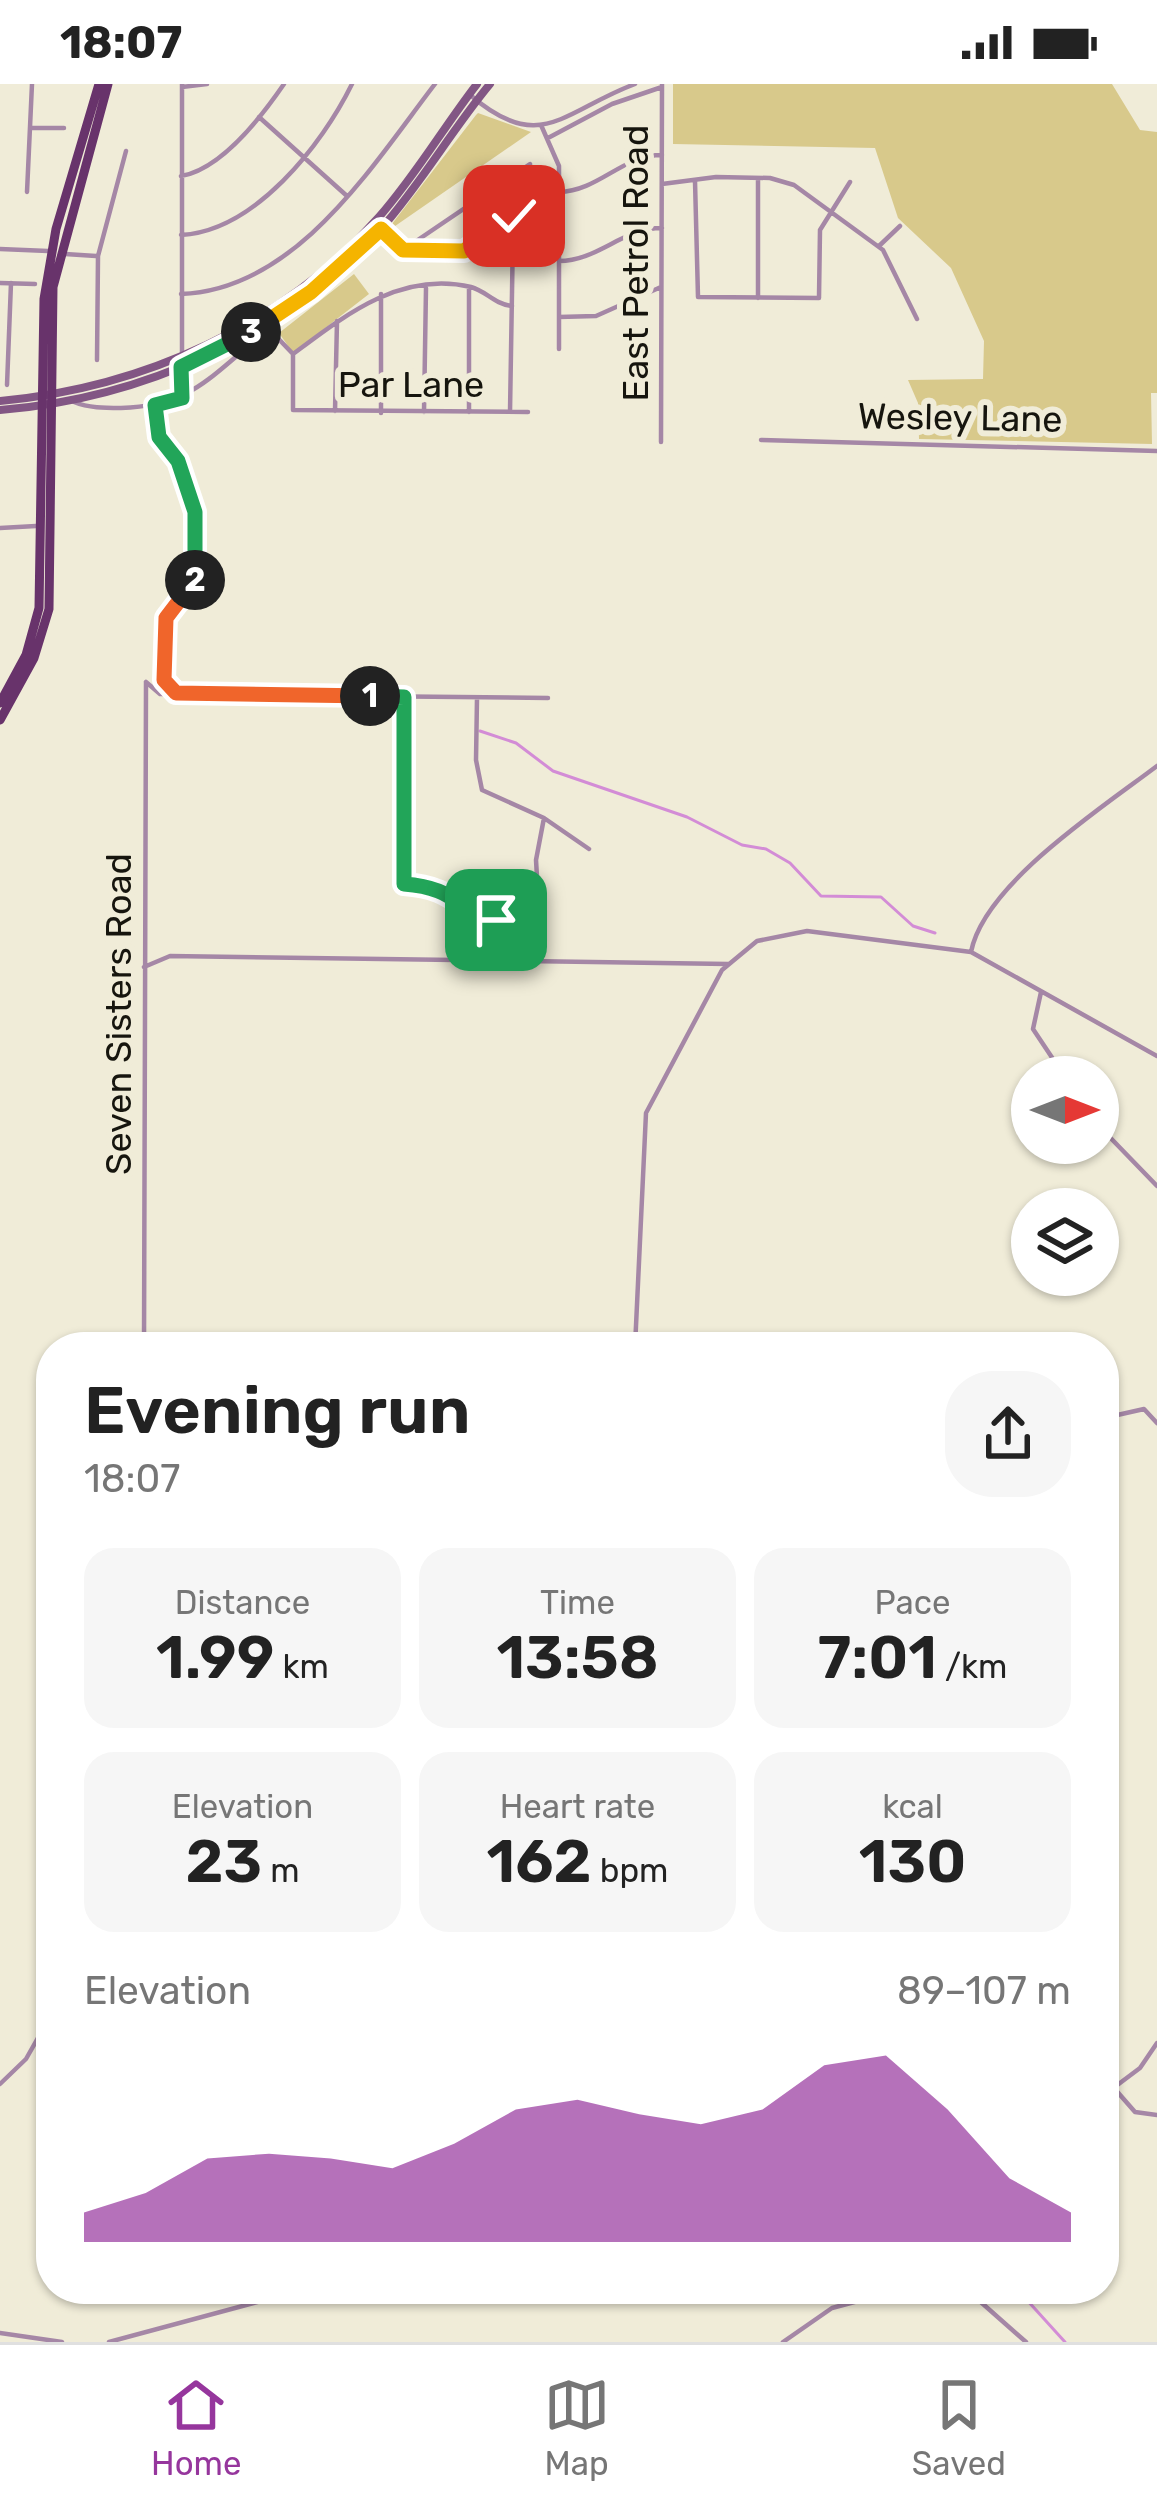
<!DOCTYPE html>
<html lang="en">
<head>
<meta charset="utf-8">
<style>
	:root { --surface:#fff; --page:#f6f6f6; --text:#222; --muted:#767676; --line:#e0e0e0; --accent:#96369d }
	body { margin:0; font-family:Rubik,sans-serif; background:var(--page); color:var(--text); height:100vh; display:flex; flex-direction:column; font-size:45px; white-space:nowrap }
	* { box-sizing:border-box; margin:0 }
	p { font-size:39px; color:var(--muted) }
	.icon { flex:none; width:66px; height:66px; fill:none; stroke:currentColor; stroke-width:2; stroke-linecap:round; stroke-linejoin:round }
	.map { position:relative; flex:1; overflow:hidden }
	.drawer { position:absolute; left:36px; top:1248px; width:1083px; height:972px; display:flex; flex-direction:column; background:var(--surface); border-radius:48px; box-shadow:0 3px 9px #0004 }
	.drawer>* { flex:none }
	.needle { width:78px; rotate:90deg }
	.controls { position:absolute; left:1011px; top:972px; display:grid; gap:24px }
	.controls a { display:grid; place-items:center; width:108px; height:108px; border-radius:50%; background:var(--surface); box-shadow:0 3px 9px #0004; font-size:60px }
	.pin { position:absolute; display:grid; place-items:center; width:102px; height:102px; color:#fff; margin:-51px; border-radius:24px; box-shadow:0 6px 18px #0006 }
	.km { position:absolute; width:60px; height:60px; margin:-30px; border-radius:50%; background:#222; color:#fff; font-size:33px; line-height:60px; text-align:center }
	.round { display:grid; place-items:center; flex:none; width:126px; height:126px; border-radius:48px; background:var(--page) }
	.overview { display:flex; align-items:center; justify-content:space-between; height:204px; padding:0 48px }
	h1 { font-size:66px; font-weight:600; line-height:90px }
	.stats { display:grid; grid-template-columns:repeat(3,1fr); gap:18px; height:204px; padding:12px 48px }
	.stats div { display:grid; align-content:center; border-radius:30px; background:var(--page); text-align:center }
	.stats b { font-size:60px; font-weight:600 }
	.stats small { font-size:33px; font-weight:400 }
	.stats p { font-size:33px }
	.chart { height:336px; padding:24px 48px }
	.chart p { display:flex; justify-content:space-between }
	.chart svg { width:100%; height:216px; margin-top:12px; fill:var(--accent); opacity:.7 }
	.status { display:flex; justify-content:space-between; align-items:center; height:84px; padding:0 60px; background:var(--surface); direction:ltr }
	.status svg { height:33px; fill:currentColor }
	.tab-bar { display:flex; justify-content:space-around; align-items:center; height:168px; border-top:3px solid var(--line); background:var(--surface); font-size:33px; color:var(--muted) }
	.tab-bar a { display:grid; justify-items:center; gap:6px }
	.tab-bar .on { color:var(--accent) }
	.map>svg:first-child { display:block }
	.green { fill:#d8c98b }
	.lines { fill:none; stroke-linecap:round; stroke-linejoin:round }
	.stream { stroke:#d38cd6; stroke-width:3 }
	.minor { stroke:#a587a6; stroke-width:4.5 }
	.secondary { stroke:#825684; stroke-width:8 }
	.primary { stroke:#68336b; stroke-width:9 }
	.split-1-casing { stroke:#fff; stroke-width:24 }
	.split-2-casing { stroke:#fff; stroke-width:24 }
	.split-3-casing { stroke:#fff; stroke-width:24 }
	.split-4-casing { stroke:#fff; stroke-width:24 }
	.split-1 { stroke:#22a559; stroke-width:15 }
	.split-2 { stroke:#f0652b; stroke-width:15 }
	.split-3 { stroke:#22a559; stroke-width:15 }
	.split-4 { stroke:#f5b400; stroke-width:15 }
	.labels { text-anchor:middle; stroke-width:12; stroke-linejoin:round; paint-order:stroke }
	.street-label { font-size:36px; fill:#16150e; stroke:#f0ecd8 }
</style>
</head>
<body>
<div class="status"><b>18:07</b><svg viewBox="0 0 49 12"><path d="M0 12V9h3v3zM5 12V6h3v6zM10 12V3h3v9zM15 12V0h3v12zM26 1h20v11H26zM47 4h2v5h-2z"/></svg></div>
<div class="map">
<svg width="1157" height="2258" viewBox="0 0 1157 2258">
	<rect width="100%" height="100%" fill="#f0ecd8"/>
	<path class="green" d="M673 0H1112L1140 46 1157 48V309H1151L1152 360 919 355 918 319 908 296 983 295 984 257 951 184 898 134 875 64 673 60Z
		M478 29 531 48 385 149 476 31Z
		M354 190 369 210 293 269 279 249Z"/>
	<g class="lines">
		<path class="stream" d="M480 647 516 659 553 687 687 733 742 761 766 765 790 779 821 812 881 813 913 842 935 849
			M1017 2205 1065 2258"/>
		<path class="minor" d="M182 0V312
			M182 3 207 0
			M469 10C540 72 563 27 635 0
			M259 33 347 112
			M541 41 559 82V265
			M32 44H64
			M548 54 612 20 662 3
			M181 92C222 85 262 32 284 0
			M758 94V214
			M695 97 698 213 819 214 820 146 850 98
			M662 100 716 93 770 94 794 101 883 166 917 235
			M27 108 32 0
			M559 108C599 107 622 71 662 71
			M381 145 403 166
			M181 151C255 147 322 61 352 0
			M879 162 900 142
			M0 165 48 167
			M403 166 530 80
			M403 166 514 165
			M464 167 514 132
			M65 170 96 172
			M559 177C598 177 622 144 662 144
			M0 199 35 200
			M469 203V328
			M181 210C296 206 372 82 435 0
			M559 233 596 232 661 203
			M293 270C344 232 401 186 471 203 486 207 494 220 512 222
			M97 276 98 172 126 67
			M7 301 11 199
			M74 318C89 324 104 324 121 324 198 322 213 286 270 246L293 270V326L528 328
			M155 321 159 353 189 401 199 481 193 505 166 534 164 596 173 607
			M335 327 337 237
			M424 328 426 204
			M510 328 514 89
			M381 329V210
			M761 356 1157 367
			M661 358 662 0
			M0 444 36 442
			M146 598 160 610 548 614
			M403 613 404 800 440 803 480 832 540 844 536 776 544 734
			M477 614 476 676 482 706 544 734 589 765
			M971 868C984 800 1103 723 1157 682
			M144 883 170 872 728 880
			M1041 908 1033 945 1065 993
			M1098 1041 1157 1102
			M144 1263 146 598
			M635 1263 646 1029 722 886 757 857 807 847 971 868 1157 972
			M1104 1334 1144 1325 1157 1339
			M0 2000 26 1975 51 1931
			M1114 2004 1135 2028 1157 2031
			M1104 2011 1140 1984 1157 1959
			M966 2205 1026 2258
			M0 2249 62 2258
			M109 2258 306 2205
			M783 2258 832 2224 903 2205"/>
		<path class="secondary" d="M0 317C142 304 284 241 379 133 416 91 443 44 477 0
			M0 326C141 315 284 252 380 146 421 100 451 47 490 0"/>
		<path class="primary" d="M0 619 26 571 39 524 44 215 56 145 99 0
			M0 636 34 574 49 525 53 203 108 0"/>
	</g>
	<g class="lines">
		<g class="split-1-casing">
			<path id="split-1" d="M370 612 404 613V800C457 804 454 825 496 836"/>
		</g>
		<g class="split-2-casing">
			<path id="split-2" d="M195 496 166 534 164 596 176 609 370 612"/>
		</g>
		<g class="split-3-casing">
			<path id="split-3" d="M195 496V428L178 377 159 353 155 321 182 314 181 283 251 248"/>
		</g>
		<g class="split-4-casing">
			<path id="split-4" d="M251 248 311 208 381 145 403 166 464 167 514 132"/>
		</g>
		<use href="#split-1" class="split-1"/>
		<use href="#split-2" class="split-2"/>
		<use href="#split-3" class="split-3"/>
		<use href="#split-4" class="split-4"/>
	</g>
	<g class="labels">
		<g class="street-label">
			<text transform="translate(635 179) rotate(-90)" y="13">East Petrol Road</text>
			<text x="411" y="313">Par Lane</text>
			<text transform="translate(960 333) rotate(1)" y="13">Wesley Lane</text>
			<text transform="translate(118 930) rotate(-90)" y="13">Seven Sisters Road</text>
		</g>
	</g>
</svg>
<div class="controls">
<a><svg class="needle" viewBox="-14 -14 28 28"><path d="M0-13l5 13h-10z" fill="#e53935"/><path d="M0 13l5-13h-10z" fill="#767676"/></svg></a>
<a><svg class="icon" aria-label="layers" viewBox="0 0 24 24"><path d="M12 4l9 5-9 5-9-5zM3 14l9 5 9-5"/></svg></a>
</div>
<div class="pin" style="left:496px;top:836px;background:#1e9e55"><svg class="icon" aria-label="arrive" viewBox="0 0 24 24"><path d="M6 21V4h12l-3 4 3 4H6"/></svg></div>
<div class="pin" style="left:514px;top:132px;background:#d93025"><svg class="icon" aria-label="check" viewBox="0 0 24 24"><path d="M5 12l5 5 9-10"/></svg></div>
<b class="km" style="left:370px;top:612px">1</b>
<b class="km" style="left:195px;top:496px">2</b>
<b class="km" style="left:251px;top:248px">3</b>
<section class="drawer">
<div class="overview"><div><h1>Evening run</h1><p>18:07</p></div><a class="round"><svg class="icon" aria-label="share" viewBox="0 0 24 24"><path d="M12 15V3M7 8l5-5 5 5M5 13v7h14v-7"/></svg></a></div>
<div class="stats">
<div><p>Distance</p><b>1.99<small> km</small></b></div>
<div><p>Time</p><b>13:58</b></div>
<div><p>Pace</p><b>7:01<small> /km</small></b></div>
</div>
<div class="stats">
<div><p>Elevation</p><b>23<small> m</small></b></div>
<div><p>Heart rate</p><b>162<small> bpm</small></b></div>
<div><p>kcal</p><b>130</b></div>
</div>
<div class="chart"><p><span>Elevation</span>89–107 m</p>
<svg viewBox="0 0 160 44" preserveAspectRatio="none"><path d="M0 44V38L10 34L20 27L30 26L40 27L50 29L60 24L70 17L80 15L90 18L100 20L110 17L120 8L130 6L140 17L150 31L160 38V44z"/></svg>
</div>
</section>
</div>
<nav class="tab-bar">
<a class="on"><svg class="icon" aria-label="home" viewBox="0 0 24 24"><path d="M3 11l9-7 9 7M6 9v11h12V9"/></svg>Home</a>
<a><svg class="icon" aria-label="map" viewBox="0 0 24 24"><path d="M3 6l6-2 6 2 6-2v14l-6 2-6-2-6 2zM9 4v14M15 6v14"/></svg>Map</a>
<a><svg class="icon" aria-label="saved" viewBox="0 0 24 24"><path d="M7 4h10v16l-5-4-5 4z"/></svg>Saved</a>
</nav>
</body>
</html>
